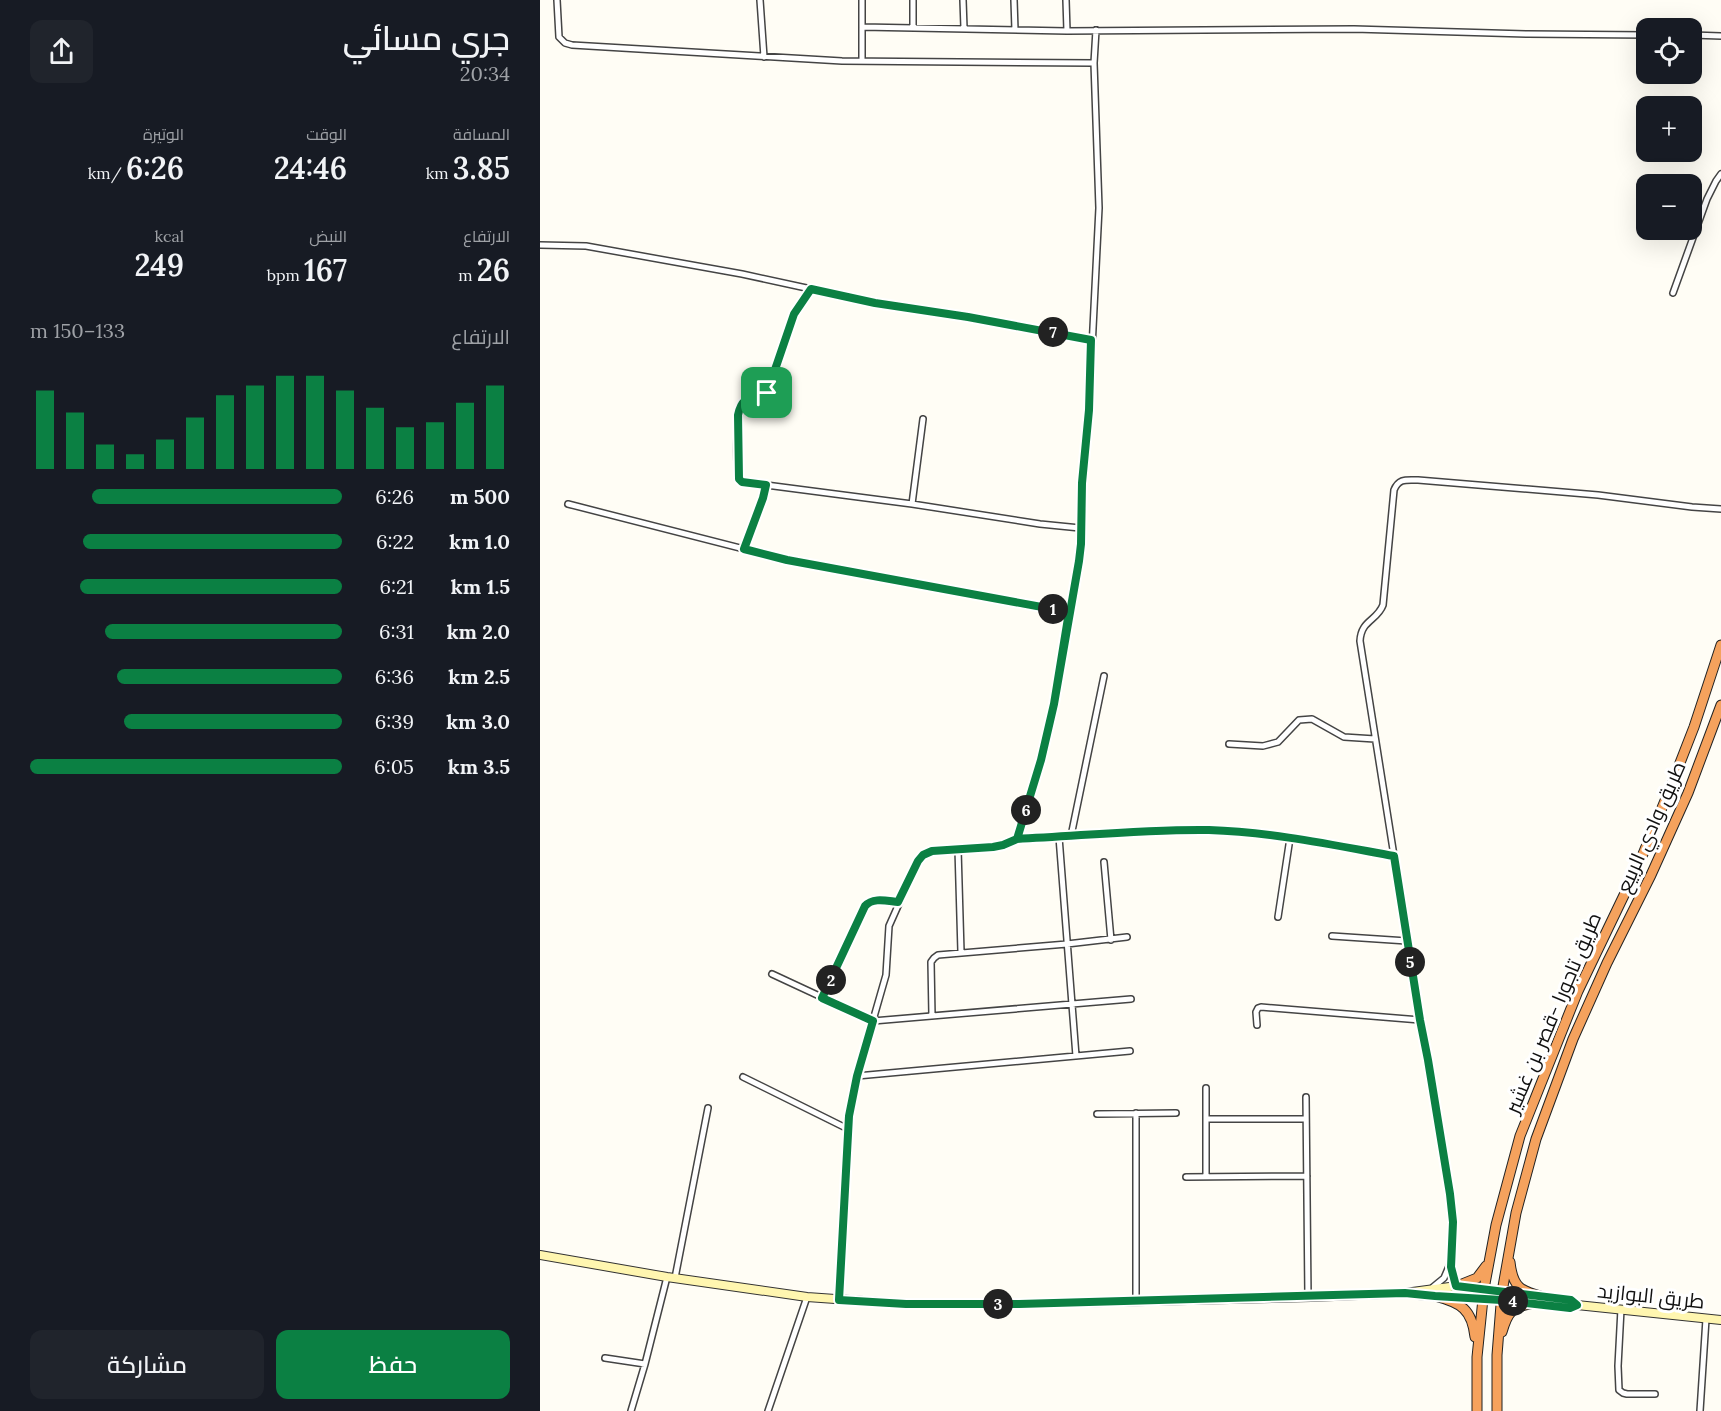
<!DOCTYPE html>
<html lang="ar">
<head>
<meta charset="utf-8">
<style>
	:root { --surface:#171b24; --page:#20242c; --text:#f1f3f6; --muted:#9ea1a6; --accent:#0b8043 }
	body { margin:0; font-family:Lora,Cairo,serif; background:var(--page); color:var(--text); direction:rtl; height:100vh; display:flex; flex-direction:column; font-size:22px; white-space:nowrap }
	* { box-sizing:border-box; margin:0 }
	p { font-size:20px; color:var(--muted) }
	.icon { flex:none; width:33px; height:33px; fill:none; stroke:currentColor; stroke-width:2; stroke-linecap:round; stroke-linejoin:round }
	.map { position:relative; flex:1; overflow:hidden; direction:ltr }
	.details { display:flex; flex-direction:column; background:var(--surface); width:540px }
	.details>* { flex:none }
	.buttons { position:absolute; left:1096px; top:18px; display:grid; gap:12px }
	.buttons a { display:grid; place-items:center; width:66px; height:66px; border-radius:12px; background:var(--surface); box-shadow:0 6px 24px #0002; font-size:30px }
	.pin { position:absolute; display:grid; place-items:center; width:51px; height:51px; color:#fff; margin:-26px; border-radius:12px; box-shadow:0 3px 9px #0006 }
	.km { position:absolute; width:30px; height:30px; margin:-15px; border-radius:50%; background:#222; color:#fff; font-size:16px; line-height:30px; text-align:center }
	.round { display:grid; place-items:center; flex:none; width:63px; height:63px; border-radius:12px; background:var(--page) }
	.overview { display:flex; align-items:center; justify-content:space-between; height:102px; padding:0 30px }
	h1 { font-size:33px; font-weight:600; line-height:45px }
	.metrics { display:grid; grid-template-columns:repeat(3,1fr); gap:9px; height:102px; padding:6px 30px }
	.metrics div { display:grid; align-content:center }
	.metrics b { font-size:30px; font-weight:600 }
	.metrics small { font-size:16px; font-weight:400 }
	.metrics p { font-size:16px }
	.chart { height:168px; padding:12px 30px }
	.chart p { display:flex; justify-content:space-between }
	.chart svg { width:100%; height:108px; margin-top:6px; stroke:var(--accent); stroke-width:6 }
	.action { display:flex; gap:12px; margin-top:auto; padding:12px 30px }
	.action a { flex:1; height:69px; border-radius:12px; background:var(--accent); color:#fff; font-size:24px; font-weight:600; line-height:69px; text-align:center }
	.action a+a { background:var(--page); color:var(--text) }
	ul { padding:0 30px; list-style:none; font-size:20px }
	li { display:grid; grid-template-columns:96px 72px 1fr; align-items:center; height:45px }
	li i { height:15px; border-radius:8px; background:var(--accent) }
	main { display:flex; flex:1; min-height:0 }
	.map>svg:first-child { display:block }
	.lines { fill:none; stroke-linecap:round; stroke-linejoin:round }
	.street-casing { stroke:#444; stroke-width:8 }
	.secondary-casing { stroke:#333; stroke-width:10 }
	.highway-casing { stroke:#222; stroke-width:11 }
	.street { stroke:#fff; stroke-width:5 }
	.secondary { stroke:#fff6b0; stroke-width:8 }
	.highway { stroke:#f5a25d; stroke-width:9 }
	.route-casing { stroke:#fff; stroke-width:12 }
	.route { stroke:#0b8043; stroke-width:8 }
	.labels { text-anchor:middle; stroke-width:6; stroke-linejoin:round; paint-order:stroke }
	.street-label { font-size:20px; fill:#111; stroke:#fff }
</style>
</head>
<body>
<main>
<div class="map">
<svg width="1181" height="1411" viewBox="0 0 1181 1411">
	<rect width="100%" height="100%" fill="#fffdf5"/>
	<g class="lines">
		<g class="street-casing">
			<path id="street" d="M17 0 19 37 25 43 32 45 302 61 554 63 559 208 548 428 542 483 541 544 514 704 501 760 477 839
				M220 0 224 57
				M322 0V61
				M373 0V28
				M423 0 424 28
				M474 0 475 30
				M526 0 527 31
				M322 27 527 31 814 29 988 34 1107 35
				M1152 35 1181 36
				M554 63 556 30
				M0 245 46 246 202 274 271 289 254 314 227 393C220 397 211 395 204 400 195 407 196 467 199 479L202 482 226 485
				M271 289 335 303 428 317 551 340
				M1133 293 1167 199 1176 181 1181 174
				M28 504 247 560 529 612
				M372 504 383 419
				M204 549 223 498 226 485 372 504 500 524 540 528
				M689 744 723 746 738 742 759 720 772 719 804 737 835 739
				M531 836 564 676
				M519 837 536 1056
				M418 849 421 952
				M564 862 571 940
				M738 917 750 838
				M792 936 867 941
				M232 974 333 1021 591 999
				M282 998 325 906C333 897 347 901 358 902
				M392 1016 391 962 394 958 398 955 527 944 587 937
				M717 1025 716 1012 718 1008 721 1007 880 1020
				M317 1076 590 1051
				M203 1077 308 1129
				M766 1097 768 1297
				M596 1113V1301
				M557 1114 636 1113
				M666 1119H766
				M646 1177 767 1176
				M666 1177V1088
				M135 1278 168 1108
				M916 1286 911 1267 913 1223 911 1194 888 1060 880 1020 820 641C821 620 837 621 843 605L854 490C859 478 866 480 878 480L1058 495 1152 507 1181 509
				M893 1287 904 1278 910 1264
				M299 1300 309 1116 317 1076 346 975 349 926 378 861 383 854 391 851 453 847 463 845 477 839C541 836 605 829 669 830 731 832 793 845 854 856
				M1081 1309 1078 1366 1079 1390 1083 1393 1087 1394H1115
				M65 1358 105 1364
				M91 1411 105 1364 127 1277
				M228 1411 267 1297
				M1160 1411 1166 1319"/>
		</g>
		<g class="secondary-casing">
			<path id="secondary" d="M0 1255 127 1277 267 1297 366 1304H479L771 1297 865 1293 917 1286 1031 1300 1037 1305
				M878 1295 961 1300 1030 1308 1037 1305 1181 1320"/>
		</g>
		<g class="highway-casing">
			<path id="highway" d="M970 1262C973 1290 982 1291 1007 1298
				M917 1286 937 1278 946 1266
				M895 1296C921 1303 932 1309 935 1337
				M962 1332C968 1311 972 1307 994 1303
				M937 1411V1357L944 1289 956 1225 980 1136 1038 991 1098 866 1131 786 1154 727 1181 645
				M957 1411V1355L962 1292 976 1213 996 1139 1033 1039 1067 963 1111 875 1148 793 1181 705"/>
		</g>
		<use href="#street" class="street"/>
		<use href="#secondary" class="secondary"/>
		<use href="#highway" class="highway"/>
	</g>
	<g class="lines">
		<g class="route-casing">
			<path id="route" d="M227 393C213 402 203 392 198 415L199 479 202 482 226 485 223 498 204 549 247 560 529 612 514 704 501 760 477 839 463 845 453 847 392 851 383 855 378 861 358 902C347 901 333 897 325 906L282 998 333 1021 317 1076 309 1116 299 1300 366 1304H479L865 1293 895 1296 961 1300 1030 1308 1037 1305 1031 1300 916 1286 911 1267 913 1222 910 1194 888 1060 880 1020 854 856C793 845 731 832 669 830 605 829 541 836 477 839L501 760 514 704 539 561 541 544 542 483 549 410 551 340 428 317 335 303 271 289 254 314 227 393"/>
		</g>
		<use href="#route" class="route"/>
	</g>
	<g class="labels">
		<g class="street-label">
			<text transform="translate(1111 827) rotate(-66)" y="7">طريق وادي الربيع</text>
			<text transform="translate(1013 1013) rotate(-67)" y="7">طريق تاجورا -قصر بن غشير</text>
			<text transform="translate(1111 1296) rotate(6)" y="7">طريق البوازيد</text>
		</g>
	</g>
</svg>
<div class="buttons">
<a><svg class="icon" aria-label="locate" viewBox="0 0 24 24"><circle cx="12" cy="12" r="6"/><path d="M12 2v4M12 18v4M2 12h4M18 12h4"/></svg></a>
<a>+</a>
<a>−</a>
</div>
<div class="pin" style="left:227px;top:393px;background:#1e9e55"><svg class="icon" aria-label="arrive" viewBox="0 0 24 24"><path d="M6 21V4h12l-3 4 3 4H6"/></svg></div>
<b class="km" style="left:513px;top:609px">1</b>
<b class="km" style="left:291px;top:980px">2</b>
<b class="km" style="left:458px;top:1304px">3</b>
<b class="km" style="left:973px;top:1301px">4</b>
<b class="km" style="left:870px;top:962px">5</b>
<b class="km" style="left:486px;top:810px">6</b>
<b class="km" style="left:513px;top:332px">7</b>
</div>
<section class="details">
<div class="overview"><div><h1>جري مسائي</h1><p>20:34</p></div><a class="round"><svg class="icon" aria-label="share" viewBox="0 0 24 24"><path d="M12 15V3M7 8l5-5 5 5M5 13v7h14v-7"/></svg></a></div>
<div class="metrics">
<div><p>المسافة</p><b>3.85<small> km</small></b></div>
<div><p>الوقت</p><b>24:46</b></div>
<div><p>الوتيرة</p><b>6:26<small> /km</small></b></div>
</div>
<div class="metrics">
<div><p>الارتفاع</p><b>26<small> m</small></b></div>
<div><p>النبض</p><b>167<small> bpm</small></b></div>
<div><p>kcal</p><b>249</b></div>
</div>
<div class="chart"><p><span>الارتفاع</span>133–150 m</p>
<svg viewBox="0 0 160 44" preserveAspectRatio="none"><path d="M5 44V12M15 44V21M25 44V34M35 44V38M45 44V32M55 44V23M65 44V14M75 44V10M85 44V6M95 44V6M105 44V12M115 44V19M125 44V27M135 44V25M145 44V17M155 44V10"/></svg>
</div>
<ul>
<li><b>500 m</b>6:26<i style="width:80%"></i></li>
<li><b>1.0 km</b>6:22<i style="width:83%"></i></li>
<li><b>1.5 km</b>6:21<i style="width:84%"></i></li>
<li><b>2.0 km</b>6:31<i style="width:76%"></i></li>
<li><b>2.5 km</b>6:36<i style="width:72%"></i></li>
<li><b>3.0 km</b>6:39<i style="width:70%"></i></li>
<li><b>3.5 km</b>6:05<i style="width:100%"></i></li>
</ul>
<div class="action"><a>حفظ</a><a>مشاركة</a></div>
</section>
</main>
</body>
</html>
